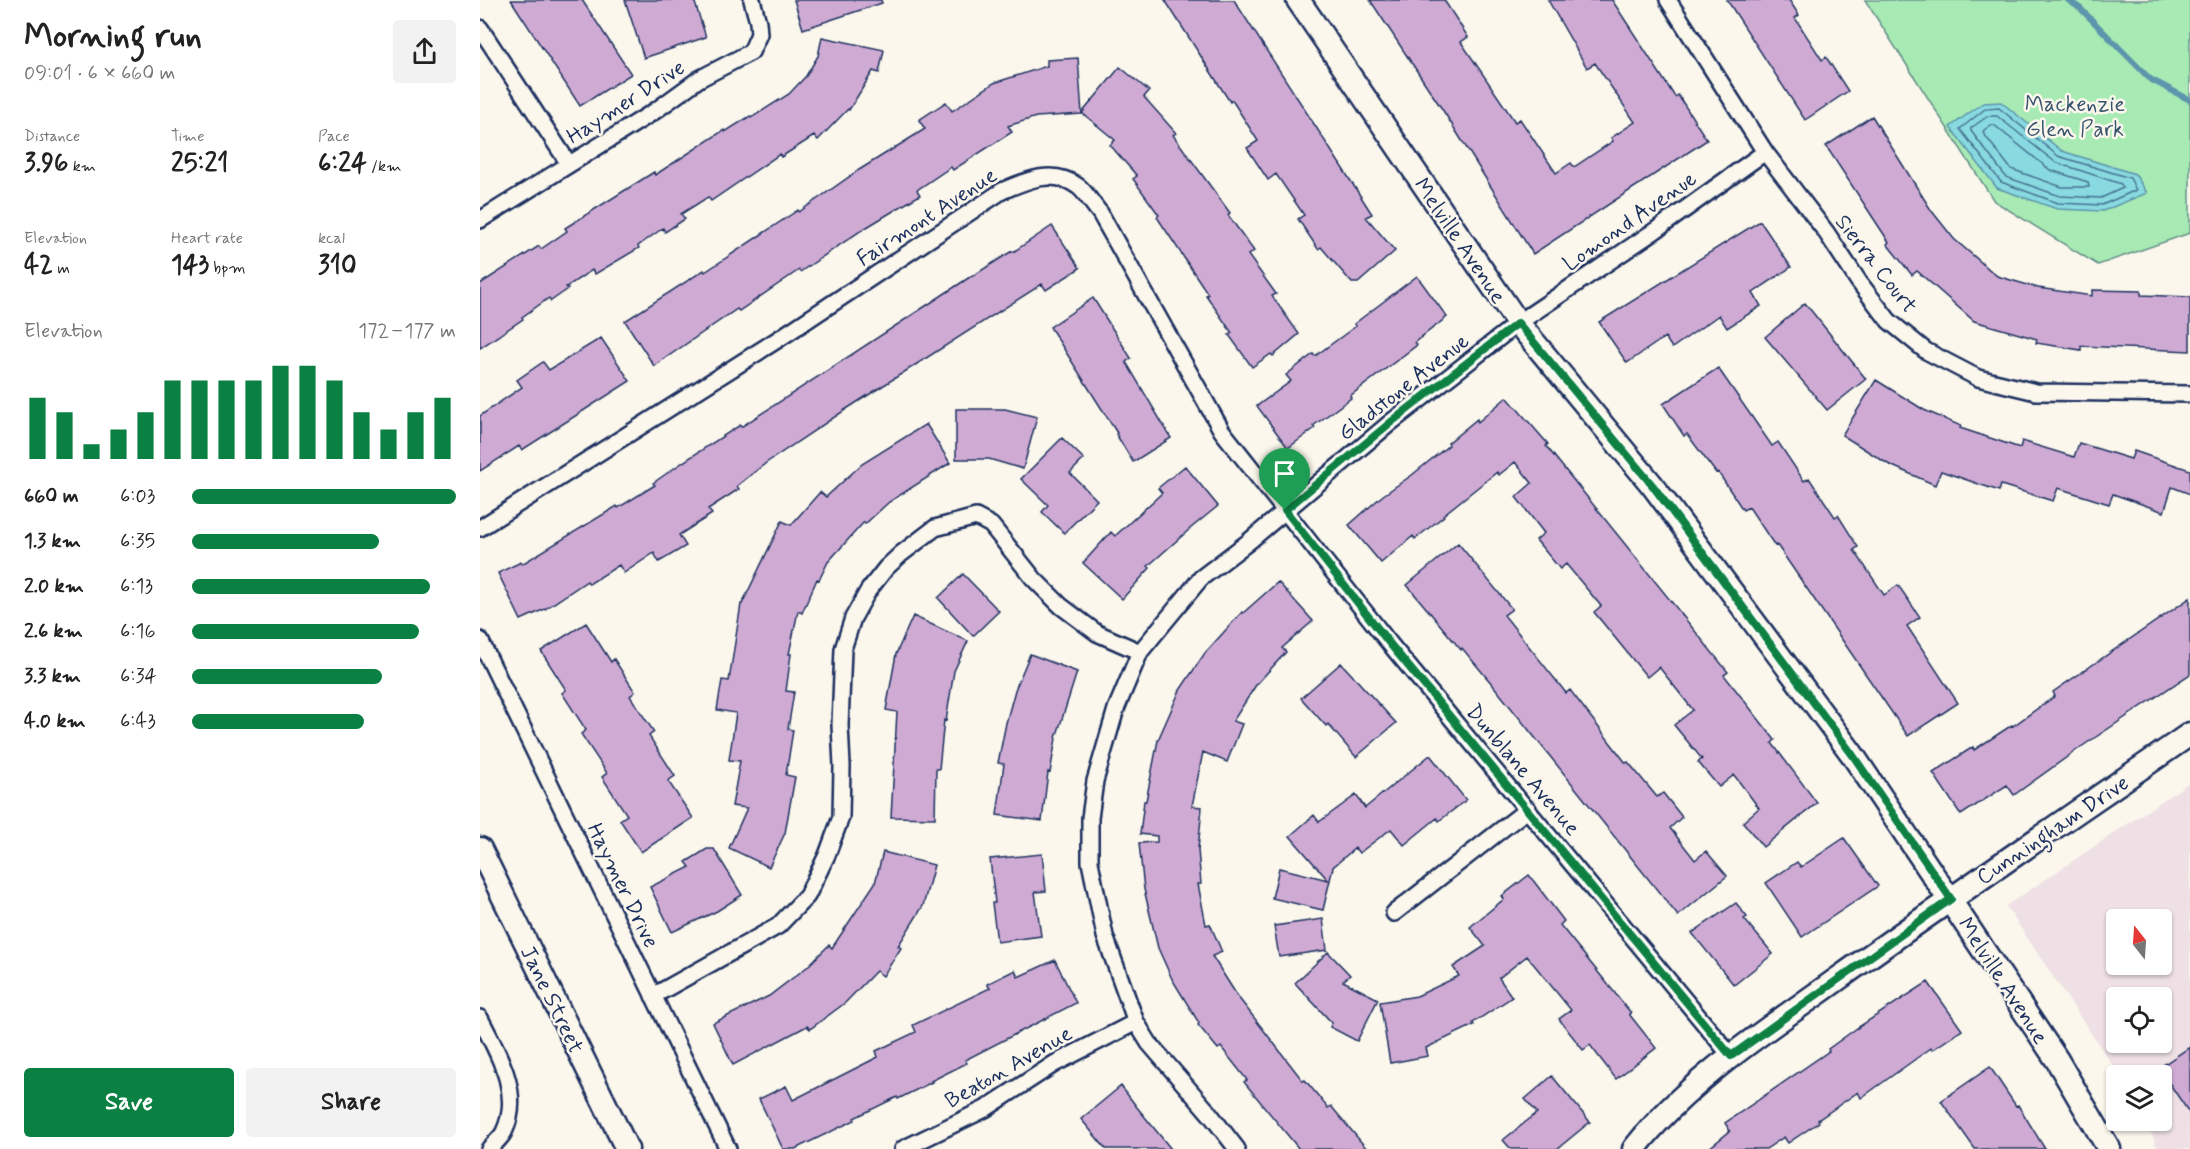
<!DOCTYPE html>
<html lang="en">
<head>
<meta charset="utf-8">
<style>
	:root { --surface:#fff; --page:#f2f2f2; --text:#222; --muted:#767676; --accent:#0b8043 }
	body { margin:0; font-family:Mynerve,sans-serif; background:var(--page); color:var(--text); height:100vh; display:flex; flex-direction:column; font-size:22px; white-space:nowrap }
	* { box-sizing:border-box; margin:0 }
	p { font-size:20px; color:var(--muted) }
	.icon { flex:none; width:33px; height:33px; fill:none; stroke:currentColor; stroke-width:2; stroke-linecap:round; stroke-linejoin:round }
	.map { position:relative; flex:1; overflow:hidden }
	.sheet { display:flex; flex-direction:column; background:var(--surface); width:480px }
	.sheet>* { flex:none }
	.needle { width:39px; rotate:343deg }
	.buttons { position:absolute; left:1626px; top:909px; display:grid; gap:12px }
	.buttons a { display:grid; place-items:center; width:66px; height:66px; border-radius:6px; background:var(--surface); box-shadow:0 2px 4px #0004; font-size:30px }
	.pin { position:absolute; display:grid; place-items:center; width:51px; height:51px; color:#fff; margin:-62px -26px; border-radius:50% 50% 50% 0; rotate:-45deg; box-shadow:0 0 6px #0007 }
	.pin .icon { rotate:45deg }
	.round { display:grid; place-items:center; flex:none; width:63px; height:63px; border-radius:6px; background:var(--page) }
	.headline { display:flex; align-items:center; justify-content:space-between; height:102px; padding:0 24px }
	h1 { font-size:33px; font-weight:700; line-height:45px }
	.metrics { display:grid; grid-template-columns:repeat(3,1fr); gap:9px; height:102px; padding:6px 24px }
	.metrics div { display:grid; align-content:center }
	.metrics b { font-size:26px; font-weight:700 }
	.metrics small { font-size:16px; font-weight:400 }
	.metrics p { font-size:16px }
	.chart { height:168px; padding:12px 24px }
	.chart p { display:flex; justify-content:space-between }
	.chart svg { width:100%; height:108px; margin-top:6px; stroke:var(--accent); stroke-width:6 }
	.primary-button { display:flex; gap:12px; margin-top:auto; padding:12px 24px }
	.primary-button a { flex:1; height:69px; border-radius:6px; background:var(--accent); color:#fff; font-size:24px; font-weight:700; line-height:69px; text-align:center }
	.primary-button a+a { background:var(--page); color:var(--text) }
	ul { padding:0 24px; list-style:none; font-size:20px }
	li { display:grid; grid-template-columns:96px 72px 1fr; align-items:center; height:45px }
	li i { height:15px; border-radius:8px; background:var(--accent) }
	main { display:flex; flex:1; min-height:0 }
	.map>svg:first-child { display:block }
	.built { fill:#eee0e5; fill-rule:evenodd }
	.green { fill:#a8eab3; stroke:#628c88; stroke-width:1.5 }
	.water { fill:#88d9e0; stroke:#5c95ac; stroke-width:1.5 }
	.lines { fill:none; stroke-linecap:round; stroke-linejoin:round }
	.shore { stroke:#477392; stroke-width:1.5 }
	.stream { stroke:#5c95ac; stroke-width:6 }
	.building { fill:#cfabd4; stroke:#1b2f5e; stroke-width:1.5 }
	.street-casing { stroke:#1b2f5e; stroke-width:20 }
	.secondary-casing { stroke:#1b2f5e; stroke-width:27 }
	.street { stroke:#fbf7ec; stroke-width:15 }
	.secondary { stroke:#fbf7ec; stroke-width:22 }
	.route-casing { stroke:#fff; stroke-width:12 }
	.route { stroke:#0b8043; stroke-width:8 }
	.labels { text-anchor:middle; stroke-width:5; stroke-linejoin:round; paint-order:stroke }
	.street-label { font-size:22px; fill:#1b2f5e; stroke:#fbf7ec }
	.park-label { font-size:22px; fill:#37546f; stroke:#fbf7ec }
</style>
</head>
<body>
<main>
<section class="sheet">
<div class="headline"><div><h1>Morning run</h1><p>09:01 · 6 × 660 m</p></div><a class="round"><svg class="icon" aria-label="share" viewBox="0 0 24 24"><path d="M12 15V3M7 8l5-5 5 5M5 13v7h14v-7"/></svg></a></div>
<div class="metrics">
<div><p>Distance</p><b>3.96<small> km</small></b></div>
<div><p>Time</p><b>25:21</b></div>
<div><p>Pace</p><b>6:24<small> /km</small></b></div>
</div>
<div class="metrics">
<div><p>Elevation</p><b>42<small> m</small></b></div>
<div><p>Heart rate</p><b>143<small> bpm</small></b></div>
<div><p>kcal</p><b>310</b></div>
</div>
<div class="chart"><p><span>Elevation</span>172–177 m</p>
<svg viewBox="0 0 160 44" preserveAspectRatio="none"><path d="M5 44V19M15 44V25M25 44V38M35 44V32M45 44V25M55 44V12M65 44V12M75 44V12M85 44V12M95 44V6M105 44V6M115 44V12M125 44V25M135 44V32M145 44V25M155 44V19"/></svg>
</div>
<ul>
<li><b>660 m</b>6:03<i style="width:100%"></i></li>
<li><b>1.3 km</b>6:35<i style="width:71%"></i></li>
<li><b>2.0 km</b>6:13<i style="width:90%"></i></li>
<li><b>2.6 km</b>6:16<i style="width:86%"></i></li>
<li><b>3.3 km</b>6:34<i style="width:72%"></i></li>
<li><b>4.0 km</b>6:43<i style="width:65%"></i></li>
</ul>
<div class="primary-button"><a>Save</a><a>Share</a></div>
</section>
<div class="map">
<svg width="1710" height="1149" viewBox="0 0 1710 1149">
	<rect width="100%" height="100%" fill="#fbf7ec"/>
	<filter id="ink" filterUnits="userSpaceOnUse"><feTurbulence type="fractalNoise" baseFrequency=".0167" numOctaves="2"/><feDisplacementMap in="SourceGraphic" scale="12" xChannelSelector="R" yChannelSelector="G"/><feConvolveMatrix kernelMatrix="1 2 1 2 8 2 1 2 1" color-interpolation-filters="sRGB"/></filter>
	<g filter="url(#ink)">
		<path class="built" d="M1710 782V1149H1678L1666 1121 1682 1120V1076L1639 1075 1526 906ZM1636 920H1682V964H1636ZM1636 998H1682V1042H1636Z"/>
		<path class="green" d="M1385 0H1710V233L1618 265 1514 201Z"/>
		<path class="water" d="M1521 102 1582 151 1655 174 1667 193 1623 211 1577 209 1517 188 1470 127 1503 103Z"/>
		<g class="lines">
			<path class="shore" d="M1519 108 1578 156 1650 178 1656 190 1622 205 1578 203 1521 182 1480 129 1505 109Z
				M1508 116H1517L1575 162 1641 184 1643 188 1621 198 1580 196 1526 177 1491 131V128Z
				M1511 125H1514L1570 170 1608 182 1609 187H1582L1531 169 1503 133 1504 130Z"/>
			<path class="stream" d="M1588 0 1601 9 1670 79 1710 100"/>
		</g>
		<path class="building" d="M31 0H102L151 74 100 106Z
			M145 0H214L226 37 164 58Z
			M314 0H401L402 3 323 29Z
			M685 0H754L892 214 886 217 915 251 878 283H872L841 247 838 249 818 219 824 215 796 174 788 180 767 148 778 141 752 100 750 102Z
			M890 0H964L988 37 981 42 1035 122 1040 119 1076 173 1091 163 1094 167 1133 141 1131 138 1155 122 1115 63 1107 68 1068 0H1132L1195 97 1198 95 1227 140 1053 254 964 112Z
			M1247 0H1309L1319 15 1315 18 1342 60 1346 57 1368 91 1325 120Z
			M342 37 404 50 399 73 393 71 369 110 368 109 338 140 334 136 301 157 300 154 231 201 228 197 201 214 205 219 185 232 183 228 158 246 159 248 115 274 112 270 86 287 88 289 71 301 69 298 42 317 43 319 0 348V284L59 246 61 249 87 231 85 228 174 172 175 175 244 130 245 132 270 116 271 118 309 94 326 76 338 56Z
			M598 58 602 114 556 117 528 126 532 132 473 170 471 167 437 190 440 195 382 230 320 272 319 270 259 311 257 309 174 366 145 321 224 270 225 272 318 210 319 212 379 170 445 129 439 120 466 102 472 111 514 83 567 66V60Z
			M640 67 669 91 664 97 696 133 693 135 750 213 748 215 774 251 768 255 796 294 792 296 819 334 793 356 791 354 772 367 749 335 752 333 726 295 728 294 677 217 679 215 653 179 657 176 630 145 635 140 602 113Z
			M1392 116 1451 210 1474 239 1517 276 1558 288 1612 296V290L1661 291V295L1710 297V351L1601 346V350L1556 343 1557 339 1494 321 1437 271 1432 275 1407 244 1409 242 1346 146Z
			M1280 221 1311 267 1273 293 1281 306 1247 328 1239 315 1192 348 1185 337 1147 363 1119 322Z
			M572 226 600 268 566 290 562 284 368 408 286 463 257 486 259 489 228 509 232 514 199 535 206 546 179 562 174 553 144 573 139 565 109 584 107 581 65 609 41 620 18 573 41 562 42 564 137 506 138 508 175 485 173 483 203 462 260 425 261 427 493 275V276L532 251 533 252Z
			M937 276 967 317 935 342 937 345 870 396 871 398 833 426 835 428 808 448 777 406 811 381 806 375 833 354 835 356 876 326 874 324Z
			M613 298 651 358 646 362 691 438 653 462 636 434 637 433 570 327Z
			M1325 303 1386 379 1347 410 1285 337Z
			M121 338 150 381 42 450 39 446 0 471V416L42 387 37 380 63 362 69 370Z
			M1238 368 1292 446 1298 442 1324 481 1329 478 1355 517 1358 515 1378 547 1374 550 1404 595 1418 585 1440 617 1427 626 1478 703 1428 736 1297 545 1295 546 1269 507 1263 510 1238 472 1236 473 1207 434 1204 436 1183 404Z
			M1396 380 1444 410 1481 426 1480 428 1540 448 1542 441 1594 457 1599 443 1651 459 1654 451 1710 470V494L1692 487 1684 512 1633 494 1629 504 1578 488 1573 501 1521 485 1519 491 1461 471 1455 485 1408 464 1362 435Z
			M1027 397 1068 444 1066 446 1248 672 1244 675 1295 740 1292 743 1337 803 1283 847 1263 822 1279 808 1254 775 1239 787 1218 762 1222 759 1194 725 1213 710 1179 667 1167 677 1114 612 1121 606 1086 564 1080 569 1056 540 1064 533 1036 497 1052 483 1035 462 1019 475 1017 472 963 515 964 516 935 539 933 536 901 563 869 525 902 496 932 475 969 445 968 443 997 419 998 422Z
			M476 409H525L557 417 543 469 509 459H476Z
			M446 424 470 463 409 502 385 524 384 522 348 562 339 580 337 579 322 613 318 611 309 654H311L306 691 314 692 308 729 313 730 306 775 315 777 305 833 289 867 249 848 267 808 252 806 260 761 249 760 256 713 237 710 242 680 249 681 261 604H262L302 521 311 525 340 492 346 497 382 464Z
			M582 438 604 459 590 473 617 500 584 533 562 512 568 505 541 479Z
			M705 466 738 506 711 528 668 566 670 568 642 599 603 563 631 532 635 536 682 493 678 488Z
			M978 543 1032 609 1024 615 1086 693 1090 690 1146 763 1148 762 1177 797 1183 793 1202 817 1190 828 1215 860 1226 851 1247 876 1198 916 1012 684 982 648 981 650 927 585Z
			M483 574 519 611 493 636 458 598Z
			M798 582 833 621 802 648 806 652 776 685 753 721 762 724 747 762 723 752 712 806 722 807 718 850 721 884H718L726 925 730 924 742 952 732 956 758 997 823 1081 825 1080 848 1108 851 1106 887 1149H819L764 1082 767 1080 741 1047 738 1049 718 1025 719 1023 692 979 678 948 664 889 659 843 677 842V836L660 834 664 801H666L678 740 700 690 725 653 762 612 763 613Z
			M1710 598V674L1601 747 1534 795 1527 785 1481 815 1453 773 1493 747 1494 750 1532 725 1533 726 1575 696 1573 692Z
			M433 616 488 641 474 671 466 721 464 720 459 769H456L455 818 411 817 417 712 406 710 416 654Z
			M106 623 131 662 134 659 155 692 150 696 174 732 169 736 195 776 188 781 213 818 161 852 140 820 147 815 122 777 127 773 101 734 106 730 82 693 86 690 61 651Z
			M550 654 597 672 576 738 570 773 568 772 562 821 517 815 524 764 518 763 526 723 535 690Z
			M861 663 916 723 876 757 848 724 846 726 821 698Z
			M950 755 986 800 959 821 957 818 924 845 911 829 879 853 875 848 853 867 843 910 792 898 799 868 848 880 810 836 834 815 839 822 876 795 885 808Z
			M1364 838 1398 886 1322 937 1286 883 1317 862 1321 867Z
			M227 849H234L262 895 237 911 192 932 170 887 210 867 206 862Z
			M403 852 454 865 443 906 418 946 421 948 403 976 396 971 365 1003 330 1029 327 1026 253 1065 233 1023 289 996 327 967 349 945 352 948 395 883Z
			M562 854 566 891 555 892 561 936 517 942 512 903H515L510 859Z
			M1049 875 1084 921 1080 925 1151 1013 1149 1014 1176 1048 1136 1079 1110 1045 1103 1050 1079 1019 1091 1010 1047 956 1019 978 1032 997 993 1023 994 1025 946 1048 948 1056 910 1063 900 1002 937 996 979 976 973 967 1005 946 990 927 1024 899 1022 896Z
			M1256 903 1267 917 1264 919 1293 954 1254 985 1212 933Z
			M843 919 847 950 799 957 794 926Z
			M848 952 870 975 863 981 898 999 877 1041 850 1027 852 1023 815 983Z
			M575 960 596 1003 485 1060 487 1063 451 1081 452 1082 418 1099 417 1097 374 1118 375 1120 315 1149H303L279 1099 306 1086 313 1100 398 1057 396 1051 436 1032 433 1025 510 988 507 984 535 970 538 977Z
			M1448 982 1482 1030 1452 1050 1451 1048 1381 1098 1378 1092 1338 1120 1339 1122 1308 1143 1304 1137 1286 1149H1228L1250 1131 1245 1123 1349 1051 1348 1049 1377 1028Z
			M1710 1047V1114L1679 1068Z
			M1510 1067 1536 1106 1538 1105 1565 1149H1495L1461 1101Z
			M1072 1076 1110 1122 1077 1149H1031L1023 1140 1057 1113 1045 1099Z
			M641 1086 656 1106 691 1149H626L601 1119Z"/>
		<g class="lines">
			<g class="street-casing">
				<path id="street" d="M1188 0 1285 152 1346 232 1379 282 1409 321 1446 351 1498 378 1556 392 1710 394
					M0 28 89 164
					M0 220 175 111 219 79 271 52 279 34 278 22 272 0
					M0 528 297 340 522 191C547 180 574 168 599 187 607 194 613 205 620 213L742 431 910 644 1251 1056
					M0 640 248 1149
					M914 913 1048 809
					M173 996 298 926 327 896 347 855 361 817 362 766 360 725 363 649 373 618 388 591 406 568 421 554 455 528 496 517 511 525 554 579 581 606 617 633 660 652
					M0 1018C17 1052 43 1093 24 1132 21 1138 14 1144 9 1149
					M423 1149 505 1109 574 1064 656 1022
					M757 1149 730 1114 669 1043 656 1022 625 936 610 862V818L615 781 636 709 660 652 721 578 767 543 910 423 1038 323 1176 230 1285 152"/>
			</g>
			<g class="secondary-casing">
				<path id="secondary" d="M818 0 1038 323 1173 486 1372 754 1577 1060 1629 1149
					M0 849 147 1149
					M1154 1149C1210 1078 1287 1030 1359 978 1475 895 1593 815 1710 734"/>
			</g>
			<use href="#street" class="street"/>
			<use href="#secondary" class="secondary"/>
		</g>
	</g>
	<g class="lines" filter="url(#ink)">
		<g class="route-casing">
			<path id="route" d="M1038 323 1173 486 1372 754 1471 899 1251 1056 910 644 805 510 910 423Z"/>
		</g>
		<use href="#route" class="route"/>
	</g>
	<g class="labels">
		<g class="street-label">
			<text transform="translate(145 101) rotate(-33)" y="8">Haymer Drive</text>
			<text transform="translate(446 216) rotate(-33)" y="8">Fairmont Avenue</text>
			<text transform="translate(1149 220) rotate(-35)" y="8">Lomond Avenue</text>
			<text transform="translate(981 240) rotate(56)" y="8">Melville Avenue</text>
			<text transform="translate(1397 263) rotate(52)" y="8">Sierra Court</text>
			<text transform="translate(923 386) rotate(-38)" y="8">Gladstone Avenue</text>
			<text transform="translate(1044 769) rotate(50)" y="8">Dunblane Avenue</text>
			<text transform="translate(1572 829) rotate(-34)" y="8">Cunningham Drive</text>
			<text transform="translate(144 885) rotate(64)" y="8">Haymer Drive</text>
			<text transform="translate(1524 980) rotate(57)" y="8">Melville Avenue</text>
			<text transform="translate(73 999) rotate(64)" y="8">Jane Street</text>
			<text transform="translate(528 1066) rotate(-30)" y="8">Beaton Avenue</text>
		</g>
		<g class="park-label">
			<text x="1595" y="111">Mackenzie<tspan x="1595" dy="25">Glen Park</tspan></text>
		</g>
	</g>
</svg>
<div class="buttons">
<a><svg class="needle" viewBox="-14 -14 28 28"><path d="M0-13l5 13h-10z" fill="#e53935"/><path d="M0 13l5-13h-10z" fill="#767676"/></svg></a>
<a><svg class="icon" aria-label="locate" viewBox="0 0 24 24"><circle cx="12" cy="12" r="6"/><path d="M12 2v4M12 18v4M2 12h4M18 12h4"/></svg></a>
<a><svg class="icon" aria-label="layers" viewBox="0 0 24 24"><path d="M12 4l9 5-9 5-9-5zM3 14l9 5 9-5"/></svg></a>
</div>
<div class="pin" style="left:805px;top:510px;background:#1e9e55"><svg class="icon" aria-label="arrive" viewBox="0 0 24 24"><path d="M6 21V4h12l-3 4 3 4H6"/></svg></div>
</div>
</main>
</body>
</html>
